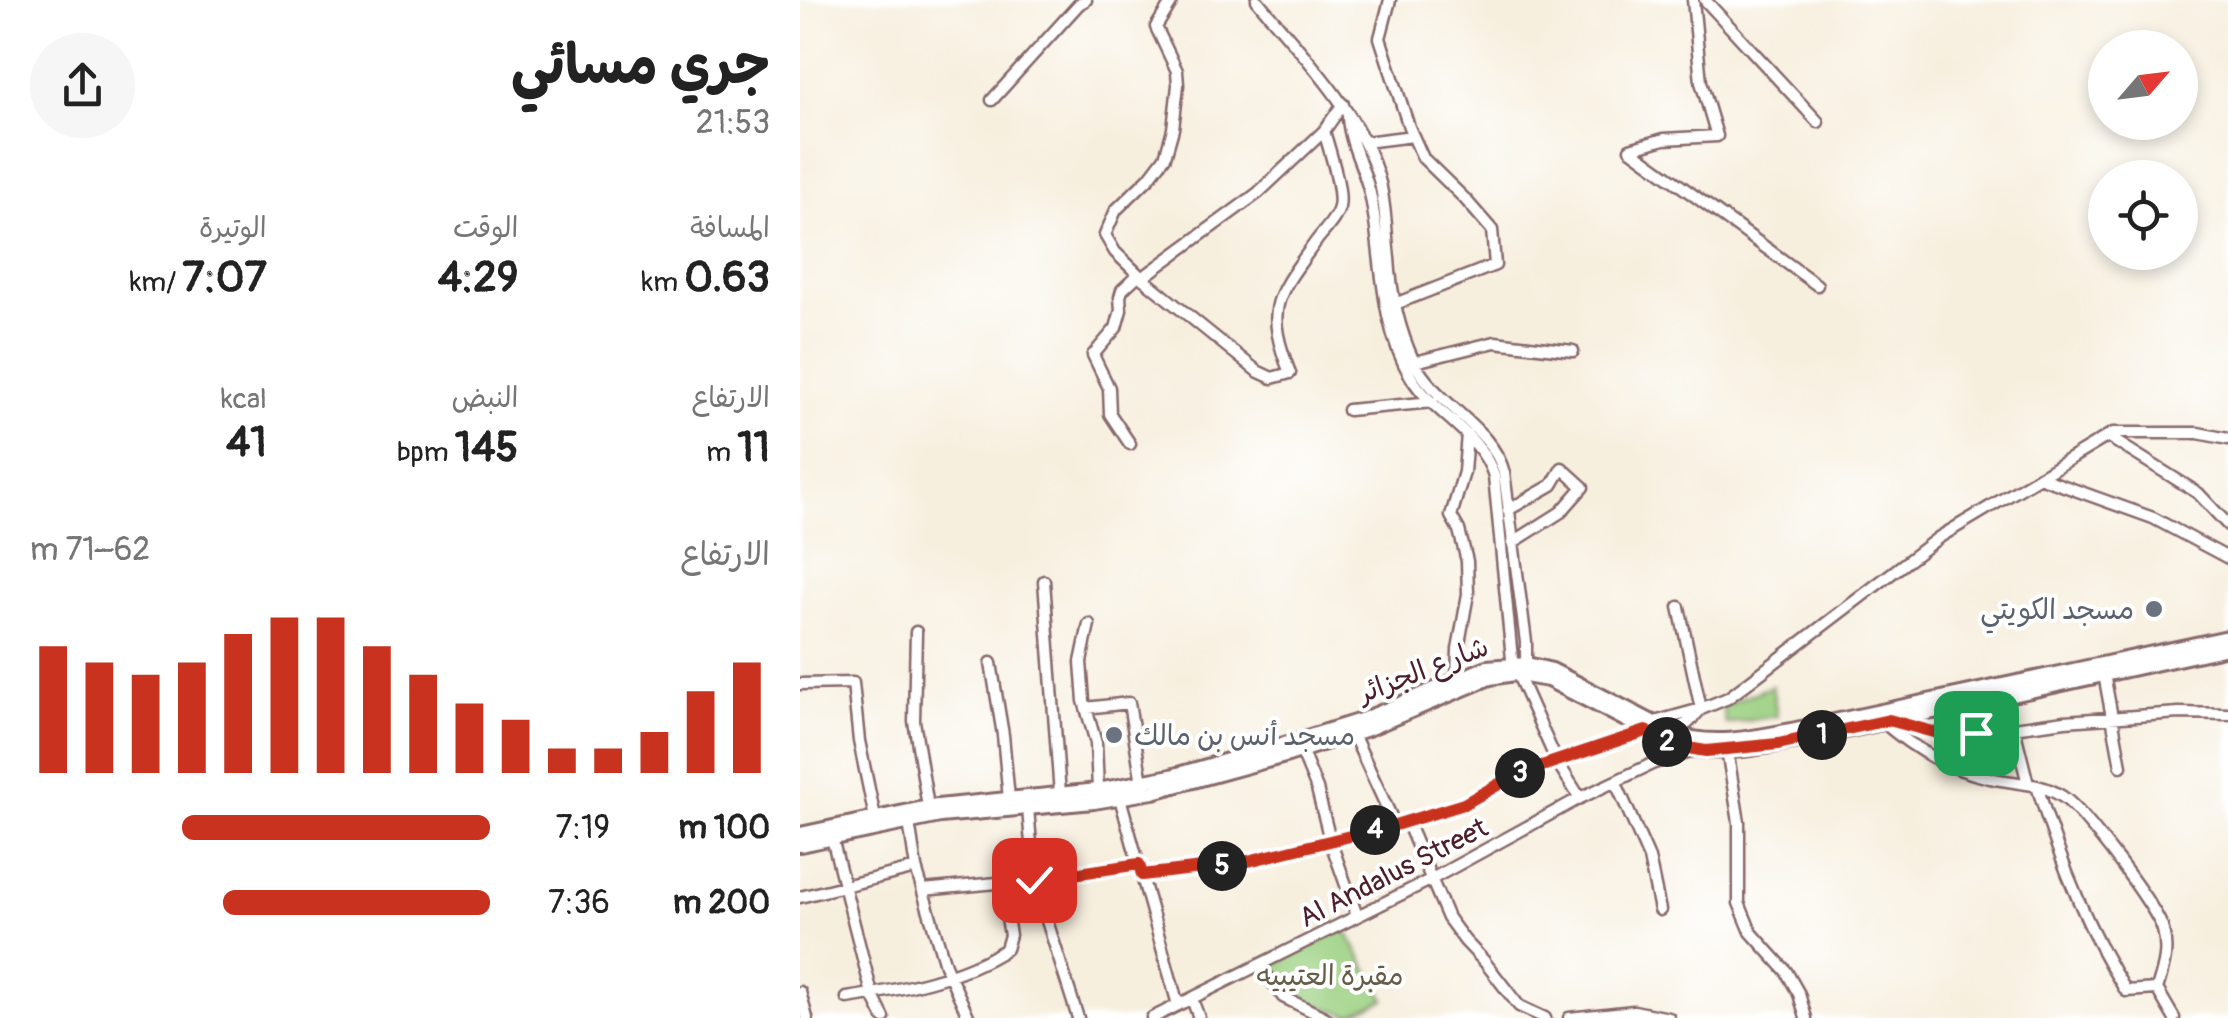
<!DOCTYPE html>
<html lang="ar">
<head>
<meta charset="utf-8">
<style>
	:root { --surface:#fff; --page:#f6f6f6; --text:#222; --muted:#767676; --accent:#c8321e }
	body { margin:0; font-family:Pangolin,"Playpen Sans Arabic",sans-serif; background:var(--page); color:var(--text); direction:rtl; height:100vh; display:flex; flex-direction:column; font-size:38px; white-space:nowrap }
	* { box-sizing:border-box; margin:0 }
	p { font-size:32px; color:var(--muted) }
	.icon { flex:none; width:55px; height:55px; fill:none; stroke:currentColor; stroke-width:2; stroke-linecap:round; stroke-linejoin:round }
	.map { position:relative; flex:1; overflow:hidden; direction:ltr }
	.side { display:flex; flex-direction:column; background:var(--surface); width:800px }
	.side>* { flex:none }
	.needle { width:65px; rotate:62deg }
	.buttons { position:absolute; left:1288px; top:30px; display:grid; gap:20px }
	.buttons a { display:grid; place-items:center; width:110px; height:110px; border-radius:50%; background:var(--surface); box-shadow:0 5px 15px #0003; font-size:50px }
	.pin { position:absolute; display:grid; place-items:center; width:85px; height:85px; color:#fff; margin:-42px; border-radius:20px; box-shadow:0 5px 15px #0006 }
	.km { position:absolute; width:50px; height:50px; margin:-25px; border-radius:50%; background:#222; color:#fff; font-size:28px; line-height:50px; text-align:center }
	.round { display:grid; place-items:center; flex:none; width:105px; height:105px; border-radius:52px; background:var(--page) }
	.overview { display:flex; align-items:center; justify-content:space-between; height:170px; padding:0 30px }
	h1 { font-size:55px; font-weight:700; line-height:75px }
	.figures { display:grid; grid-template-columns:repeat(3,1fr); gap:15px; height:170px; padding:10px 30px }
	.figures div { display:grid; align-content:center }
	.figures b { font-size:42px; font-weight:700 }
	.figures small { font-size:28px; font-weight:400 }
	.figures p { font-size:28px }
	.chart { height:280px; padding:20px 30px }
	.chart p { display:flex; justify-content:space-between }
	.chart svg { width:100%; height:180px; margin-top:10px; stroke:var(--accent); stroke-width:6 }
	ul { padding:0 30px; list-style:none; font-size:32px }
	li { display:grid; grid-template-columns:160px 120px 1fr; align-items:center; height:75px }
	li i { height:25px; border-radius:12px; background:var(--accent) }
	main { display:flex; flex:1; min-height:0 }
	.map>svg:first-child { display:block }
	.green { fill:#9bd081; stroke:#727856; stroke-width:2.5 }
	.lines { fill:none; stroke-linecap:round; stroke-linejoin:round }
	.minor-casing { stroke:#87686a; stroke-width:15 }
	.tertiary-casing { stroke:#87686a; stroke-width:18 }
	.minor { stroke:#fff; stroke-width:10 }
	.tertiary { stroke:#fff; stroke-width:12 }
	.route-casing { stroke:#fff; stroke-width:20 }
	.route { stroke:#c8321e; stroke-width:12 }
	.worship-dot { fill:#6b7280; stroke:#fff; stroke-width:4 }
	.labels { text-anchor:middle; stroke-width:8; stroke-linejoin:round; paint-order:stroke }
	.worship-label { font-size:28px; fill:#5b616d; stroke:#fff; text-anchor:end }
	.street-label { font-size:28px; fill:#4a1f2b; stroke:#fff }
	.park-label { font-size:28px; fill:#665d49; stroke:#fff }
</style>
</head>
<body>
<main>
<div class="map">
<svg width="1428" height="1018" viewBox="0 0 1428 1018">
	<rect width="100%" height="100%" fill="#fff"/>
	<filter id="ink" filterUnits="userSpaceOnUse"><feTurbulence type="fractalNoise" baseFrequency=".01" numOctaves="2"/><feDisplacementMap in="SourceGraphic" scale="20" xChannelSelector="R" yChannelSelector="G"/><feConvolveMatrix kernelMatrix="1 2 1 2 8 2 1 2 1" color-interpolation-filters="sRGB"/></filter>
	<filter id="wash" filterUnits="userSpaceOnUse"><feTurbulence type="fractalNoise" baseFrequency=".0048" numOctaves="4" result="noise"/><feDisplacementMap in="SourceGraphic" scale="40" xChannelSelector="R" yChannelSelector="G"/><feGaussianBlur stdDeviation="2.25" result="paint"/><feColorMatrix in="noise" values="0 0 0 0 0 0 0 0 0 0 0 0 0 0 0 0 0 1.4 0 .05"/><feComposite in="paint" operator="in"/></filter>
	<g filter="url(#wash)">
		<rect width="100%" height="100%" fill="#f7efde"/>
		<path class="green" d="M972 686 977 716 926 724 922 706Z
			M544 927 585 1000 551 1015C510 1004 495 1002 468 968Z"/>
	</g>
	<g filter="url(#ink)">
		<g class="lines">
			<g class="minor-casing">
				<path id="minor" d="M373 0 356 27 377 71 378 85 373 129 365 157 349 178 316 210 305 235 315 252 342 278 457 371 472 378 490 373C463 305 478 295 517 240 524 231 537 218 539 207 543 190 529 149 524 131L543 104
					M457 0C503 56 561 112 580 183 586 208 586 233 589 258 591 293 599 330 614 362 636 405 693 428 704 473L726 642V670
					M590 0 580 38 609 127 623 158 665 199 692 230 695 265 595 304
					M893 0 901 82 917 136 864 139 830 149 1017 285
					M905 0 1018 122
					M192 100 279 4 286 0
					M548 118C550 146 566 171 571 198 583 257 579 324 611 377 634 415 680 432 694 476L713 669
					M565 142 613 136
					M342 278 458 193 524 131
					M615 362 695 342 773 351
					M548 410 633 402
					M1307 436 1398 493 1428 525
					M330 444 310 414 309 388 293 355 316 328 321 310 320 297 322 290 338 275
					M1239 477 1353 518 1428 558
					M708 510 752 485 762 468 783 487 761 512 712 543
					M244 581 260 794
					M879 607 901 709
					M289 624 281 662 284 701 296 743 298 790
					M116 632 114 721 128 807
					M191 663 203 735 209 799
					M1304 674 1321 766
					M718 675 756 760 780 798
					M657 679 658 649 668 594 667 561 659 530 651 516 664 472 667 434
					M0 684 53 683 59 741 75 818
					M286 708 329 703 342 783
					M1092 721 1137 733H1176L1265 721 1379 713 1428 714
					M1083 722C1115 750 1148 769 1190 778 1215 784 1241 782 1263 797 1282 809 1358 909 1363 930 1369 952 1363 969 1357 989L1374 1018
					M1214 728 1228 784
					M870 732 888 723 900 710
					M553 734 595 825
					M501 750 517 789 530 840 557 916
					M927 750 939 822V903L951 932 986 971 999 994 1006 1018
					M816 783 849 858 860 910
					M1237 786C1258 855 1287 930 1326 991L1357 989
					M320 798 378 1005
					M228 808 234 880 278 1018
					M109 822 116 868 145 965 169 1018
					M607 822 648 918 665 941 684 961 719 1006 745 1018
					M32 838 72 994 84 1018
					M342 875 436 864 595 825 663 804 715 775 846 731 858 721 901 709 928 698 1138 538 1313 433H1398L1428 439
					M123 890 229 880
					M0 897 116 868
					M460 966 483 997 526 1018
					M0 992 7 1018
					M47 998C99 990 162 978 206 949L210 935 205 907 214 893 234 880 339 864
					M392 999 399 1018
					M352 1018 630 880 780 798 854 763 893 751
					M769 1018 834 1011 869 1018"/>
			</g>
			<g class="tertiary-casing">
				<path id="tertiary" d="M0 834 128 807 298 790 371 776 481 745 564 719 687 667 727 664 752 670 872 732C913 749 964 735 1006 727L1428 637
					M0 845 140 816 294 802 353 792 485 756 568 729 690 678 714 674 748 680 868 742C911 761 964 747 1009 739L1428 648"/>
			</g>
			<use href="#minor" class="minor"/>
			<use href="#tertiary" class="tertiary"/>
		</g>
	</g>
	<g class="lines" filter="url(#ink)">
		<g class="route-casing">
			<path id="route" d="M234 880 339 864 342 875 436 864 595 825 664 804 715 775 846 731 876 746 906 751 978 744 1089 720 1137 733H1176"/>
		</g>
		<use href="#route" class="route"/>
	</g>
	<g class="worship-dot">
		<circle cx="1354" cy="609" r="10"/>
		<circle cx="314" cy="735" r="10"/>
	</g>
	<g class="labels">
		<g class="worship-label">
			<text x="1334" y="619">مسجد الكويتي</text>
			<text x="334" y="745" text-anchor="start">مسجد أنس بن مالك</text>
		</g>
		<g class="street-label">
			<text transform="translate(623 669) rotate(-21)" y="10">شارع الجزائر</text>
			<text transform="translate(593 872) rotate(-27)" y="10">Al Andalus Street</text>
		</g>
		<g class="park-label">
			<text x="530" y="985">مقبرة العتيبيه</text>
		</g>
	</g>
</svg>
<div class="buttons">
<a><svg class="needle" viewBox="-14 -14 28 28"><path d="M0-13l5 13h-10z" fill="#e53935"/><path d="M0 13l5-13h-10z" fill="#767676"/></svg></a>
<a><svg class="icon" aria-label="locate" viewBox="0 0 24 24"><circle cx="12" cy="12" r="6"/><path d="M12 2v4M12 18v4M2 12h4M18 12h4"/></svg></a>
</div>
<div class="pin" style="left:1176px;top:733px;background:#1e9e55"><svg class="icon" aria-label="arrive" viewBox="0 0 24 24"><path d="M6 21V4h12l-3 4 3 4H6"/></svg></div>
<div class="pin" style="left:234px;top:880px;background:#d93025"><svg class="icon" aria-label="check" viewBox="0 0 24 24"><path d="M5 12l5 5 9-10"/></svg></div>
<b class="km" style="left:1022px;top:735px">1</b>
<b class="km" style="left:867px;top:742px">2</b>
<b class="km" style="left:720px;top:773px">3</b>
<b class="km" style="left:575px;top:830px">4</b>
<b class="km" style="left:422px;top:866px">5</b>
</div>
<section class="side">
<div class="overview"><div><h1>جري مسائي</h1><p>21:53</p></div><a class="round"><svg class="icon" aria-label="share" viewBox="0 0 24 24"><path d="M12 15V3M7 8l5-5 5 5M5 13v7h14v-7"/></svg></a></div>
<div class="figures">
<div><p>المسافة</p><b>0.63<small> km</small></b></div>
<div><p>الوقت</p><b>4:29</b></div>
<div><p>الوتيرة</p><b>7:07<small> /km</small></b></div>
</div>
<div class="figures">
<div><p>الارتفاع</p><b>11<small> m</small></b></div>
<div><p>النبض</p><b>145<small> bpm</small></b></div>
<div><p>kcal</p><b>41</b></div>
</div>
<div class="chart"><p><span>الارتفاع</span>62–71 m</p>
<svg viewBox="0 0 160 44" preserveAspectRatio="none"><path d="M5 44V13M15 44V17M25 44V20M35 44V17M45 44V10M55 44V6M65 44V6M75 44V13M85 44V20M95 44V27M105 44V31M115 44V38M125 44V38M135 44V34M145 44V24M155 44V17"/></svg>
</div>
<ul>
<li><b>100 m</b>7:19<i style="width:67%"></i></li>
<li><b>200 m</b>7:36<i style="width:58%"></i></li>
</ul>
</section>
</main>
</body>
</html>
